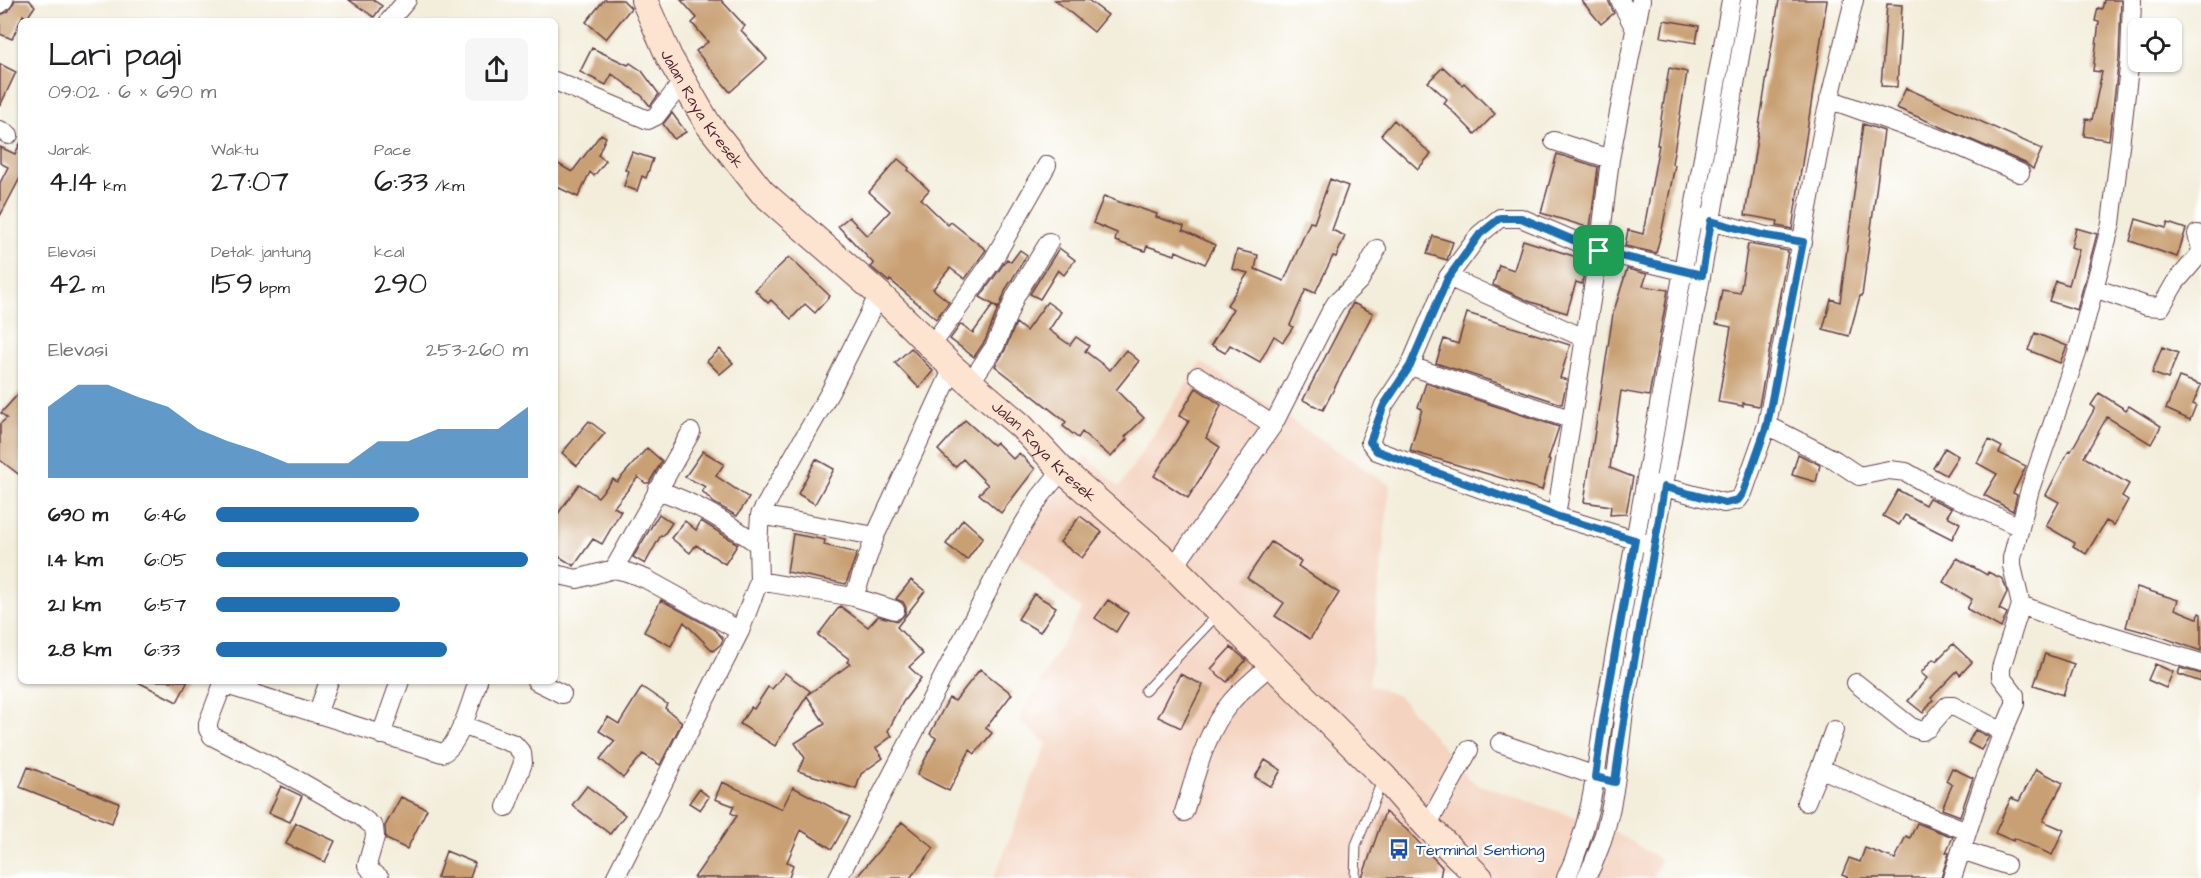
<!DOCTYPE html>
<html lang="id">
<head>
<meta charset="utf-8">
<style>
	:root { --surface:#fff; --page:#f6f6f6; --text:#202124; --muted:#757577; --accent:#1f6fb2 }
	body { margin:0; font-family:"Architects Daughter",sans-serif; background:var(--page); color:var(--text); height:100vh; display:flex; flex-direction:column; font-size:22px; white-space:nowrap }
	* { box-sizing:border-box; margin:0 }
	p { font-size:20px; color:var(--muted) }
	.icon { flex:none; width:33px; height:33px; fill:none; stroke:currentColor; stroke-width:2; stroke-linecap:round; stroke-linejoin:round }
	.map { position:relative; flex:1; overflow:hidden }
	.details { position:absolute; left:18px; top:18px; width:540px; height:666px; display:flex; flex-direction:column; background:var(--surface); border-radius:9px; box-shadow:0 2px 4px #0004 }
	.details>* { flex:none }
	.controls { position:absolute; left:2128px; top:18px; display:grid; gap:12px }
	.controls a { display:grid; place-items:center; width:54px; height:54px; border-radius:9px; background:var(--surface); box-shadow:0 2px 4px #0004; font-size:30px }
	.pin { position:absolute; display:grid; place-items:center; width:51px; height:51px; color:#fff; margin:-26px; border-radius:12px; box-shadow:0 3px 9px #0006 }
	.round { display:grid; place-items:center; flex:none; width:63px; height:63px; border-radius:9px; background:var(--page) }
	.overview { display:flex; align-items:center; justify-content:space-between; height:102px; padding:0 30px }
	h1 { font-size:33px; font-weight:600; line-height:45px }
	.figures { display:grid; grid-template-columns:repeat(3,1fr); gap:9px; height:102px; padding:6px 30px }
	.figures div { display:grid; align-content:center }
	.figures b { font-size:30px; font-weight:600 }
	.figures small { font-size:16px; font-weight:400 }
	.figures p { font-size:16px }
	.chart { height:168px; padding:12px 30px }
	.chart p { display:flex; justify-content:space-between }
	.chart svg { width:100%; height:108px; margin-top:6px; fill:var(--accent); opacity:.7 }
	ul { padding:0 30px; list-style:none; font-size:20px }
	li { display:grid; grid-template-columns:96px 72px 1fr; align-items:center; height:45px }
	li i { height:15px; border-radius:8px; background:var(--accent) }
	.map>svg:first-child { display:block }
	.built { fill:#f4d3c0 }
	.building { fill:#c9a073 }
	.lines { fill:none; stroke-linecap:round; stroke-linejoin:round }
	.lane-casing { stroke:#633e46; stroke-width:11 }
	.street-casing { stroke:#633e46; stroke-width:20 }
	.secondary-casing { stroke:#633e46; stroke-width:28 }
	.lane { stroke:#fff; stroke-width:9 }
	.street { stroke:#fff; stroke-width:18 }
	.secondary { stroke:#fde4d1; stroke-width:26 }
	.route-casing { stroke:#fff; stroke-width:12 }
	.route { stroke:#1f6fb2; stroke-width:8 }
	.labels { text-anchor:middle; stroke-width:4.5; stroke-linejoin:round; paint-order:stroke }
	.street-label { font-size:16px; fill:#4a1f2b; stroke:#fff }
	.transit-label { font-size:16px; fill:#164399; stroke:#fff; text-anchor:start }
</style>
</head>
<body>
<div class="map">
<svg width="2201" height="878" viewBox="0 0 2201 878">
	<rect width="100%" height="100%" fill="#fff"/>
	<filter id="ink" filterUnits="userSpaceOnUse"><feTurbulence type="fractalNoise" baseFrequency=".0167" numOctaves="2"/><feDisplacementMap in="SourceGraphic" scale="12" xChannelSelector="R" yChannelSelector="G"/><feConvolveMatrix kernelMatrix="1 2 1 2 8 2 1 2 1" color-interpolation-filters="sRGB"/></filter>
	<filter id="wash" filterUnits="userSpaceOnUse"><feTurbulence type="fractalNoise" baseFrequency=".008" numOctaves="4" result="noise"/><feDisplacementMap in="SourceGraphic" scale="24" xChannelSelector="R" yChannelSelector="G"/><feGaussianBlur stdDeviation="1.35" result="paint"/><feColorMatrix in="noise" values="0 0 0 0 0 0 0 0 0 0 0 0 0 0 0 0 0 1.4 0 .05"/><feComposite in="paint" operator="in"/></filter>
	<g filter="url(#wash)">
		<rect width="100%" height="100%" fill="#f3eedc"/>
		<path class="built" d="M1201 362 1390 485 1369 685 1399 696 1474 783 1609 828 1661 860 1653 878H994L1047 744 1019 720 1081 610 1015 551 1085 455 1119 487Z"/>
		<g id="blocks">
			<path class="building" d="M15 0H29L35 6 27 18 23 15 12 39 0 34V15L8 12Z
				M349 0H373L382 6 374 17Z
				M604 0H623L631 8 606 39 586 22Z
				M681 0H721L745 26 741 30 767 59 730 92 696 51 708 42 692 23 697 18Z
				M1055 0H1088L1108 15 1094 32Z
				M1581 0H1608L1614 13 1601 24Z
				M1779 0H1827L1792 229 1777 226 1778 221 1745 215Z
				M2104 0H2121L2119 58 2109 140 2084 136 2086 119 2092 120 2102 72 2093 71 2099 22 2095 21 2098 8 2102 9Z
				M1887 4 1902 5 1897 87 1881 86Z
				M1664 20 1699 26 1696 43 1661 37Z
				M592 48 628 65 630 63 642 71 659 94 650 106 642 96 612 74 606 85 580 72Z
				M0 64 16 72 0 106Z
				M1443 67 1462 85 1464 83 1495 114 1475 134 1444 103 1447 99 1428 82Z
				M1669 68 1687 72 1672 164 1675 165 1662 230 1656 253 1625 246 1628 230 1643 234 1659 145H1657Z
				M1906 88 2042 149 2033 169 2025 163 1897 108Z
				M672 113 686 132 674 139 663 124Z
				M1394 120 1431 154 1418 169 1381 135Z
				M1863 124 1884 131 1862 296H1860L1849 336 1823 329 1831 299 1840 302Z
				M601 134 606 137 598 155 606 161 594 176 590 172 578 197 555 186V162L572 172Z
				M21 142V176L0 216V183L8 167 0 163V147L15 154Z
				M632 152 653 159 646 178 642 176 637 191 624 186 629 171 625 170Z
				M1557 154 1598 167 1590 228 1541 213Z
				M898 159 909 168 908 170 929 190 921 199 948 225 951 222 986 250 965 279 950 268 933 289 949 302 936 319 890 280 889 282 871 267 874 264 838 226 849 217 867 236 890 211 869 192Z
				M1330 179 1348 186 1332 230 1345 236 1336 257 1333 256 1315 293 1306 289 1290 325 1293 327 1283 342 1274 336 1260 362 1230 345 1225 353 1211 345 1233 309 1227 305 1248 273 1232 269 1237 250 1258 255 1255 269 1284 281 1310 222 1314 223Z
				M1104 196 1127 205V204L1157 214 1156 217 1184 226 1183 230 1215 245 1205 264 1176 251 1175 255 1147 246 1145 251 1115 241 1117 233 1093 223Z
				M2136 219 2166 228 2168 223 2186 229 2177 257 2130 241Z
				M2076 228 2097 234 2077 310 2049 301 2056 281 2069 285 2079 250 2071 247Z
				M1433 236 1453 242 1447 260 1427 254Z
				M1523 240 1586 260 1582 284 1576 282 1567 313 1531 302 1493 285 1499 265 1514 270Z
				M1748 244 1788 251 1759 406 1743 403V406L1718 402 1731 327 1716 324 1722 290 1740 293Z
				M1059 248 1075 260 1064 275 1058 270 1040 299 1030 294Z
				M1020 250 1027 255 1006 289 999 308 980 297 1007 259 1011 262Z
				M789 257 830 296 815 313 805 304 791 319 771 300 768 303 755 290Z
				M1627 269 1647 274 1643 286 1668 290 1649 396 1621 391 1610 468 1633 477 1626 514 1610 515 1611 506 1584 502 1613 314Z
				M1047 302 1061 312 1049 330 1070 345 1076 337 1089 346 1085 351 1110 370 1126 350 1139 361 1116 390 1144 418 1125 437 1127 439 1111 457 1082 432 1078 438 1063 426 1066 422 995 366 1005 350 1016 323 1026 331Z
				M1353 303 1373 313 1323 410 1303 400Z
				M993 305 998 309 985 341 974 357 950 339 961 324 973 333Z
				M1467 313 1570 345 1560 378 1567 380 1562 404 1436 363 1444 339 1458 344Z
				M2035 333 2067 346 2060 363 2028 350Z
				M2162 347 2178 353 2168 379 2152 373Z
				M911 348 933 371 919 388 895 363Z
				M720 349 733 363 720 374 707 361Z
				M2179 377 2201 385 2193 404 2196 405 2190 420 2166 409Z
				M1426 383 1559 427 1548 460H1550L1542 490 1410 451 1422 409 1418 407Z
				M1196 388 1221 405 1206 438 1220 447 1188 498 1154 476 1189 421 1179 416Z
				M21 391V476L0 460V424L7 418 1 413Z
				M2099 393 2126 410 2129 406 2161 426 2151 444 2107 417 2084 457 2129 484 2122 496 2128 500 2114 525 2106 521 2086 554 2073 546 2075 543 2046 526 2059 502 2046 495 2069 450 2071 451 2095 408 2091 405Z
				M965 420 993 445 996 442 1013 459 1019 453 1035 469 1001 513 979 494 988 485 963 459 955 467 938 450Z
				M589 421 605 433 577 466 562 453Z
				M1989 440 2002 447 1999 453 2026 466 2013 493 2017 495 2013 511 1984 495 1997 474 1977 463Z
				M647 448 662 461 649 483H645L638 477 614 507 621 511 602 544 593 539 574 566 555 554V518L579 484 598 497 613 479 617 482Z
				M1945 448 1958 456 1946 475 1933 468Z
				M703 451 724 464 716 476 749 498 737 516 714 503 702 491 706 487 685 477Z
				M1798 454 1820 465 1816 482 1792 475Z
				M816 459 834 469 815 504 798 494Z
				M1898 490 1925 505 1929 498 1952 508 1947 516 1960 523 1952 539 1905 515 1899 525 1883 516Z
				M659 514 672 523 663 536 661 535 645 564 633 557Z
				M1080 516 1102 532 1082 558 1060 542Z
				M963 519 983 537 967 560 946 544Z
				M685 521 696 530 701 521 738 544 725 564 696 545 690 553 671 538Z
				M793 534 825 540 824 545 857 553 846 584 787 572Z
				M1271 542 1301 561 1298 566 1339 593 1310 639 1275 616 1284 603 1247 578Z
				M1957 558 1987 575 1988 572 2003 579 2007 592 1999 609 2007 613 2001 628 1967 609 1972 599 1943 582Z
				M911 580 925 591 897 627 923 654 909 667 921 678 903 702 888 731 892 736 876 748 883 758 861 774 856 789 798 771 805 758 795 743 825 724 807 696 775 746 740 724 751 707 754 709 768 687 772 689 785 673 810 691 807 695 850 664 847 662 849 659 818 635 840 606 868 627 878 616 898 621 905 614 906 608 903 602 896 599Z
				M2137 587 2178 600 2175 609 2197 618 2199 613 2201 614V651L2145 631 2144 632 2126 627Z
				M1034 594 1056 607 1040 632 1018 619Z
				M661 600 714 629 723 639 721 644 713 651 684 622 671 646 644 632Z
				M1108 600 1128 613 1116 632 1095 618Z
				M1953 644 1972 662 1960 675 1957 671 1931 698 1933 700 1923 713 1908 701 1927 678 1921 673 1933 659 1936 661Z
				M1231 647 1246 660 1227 682 1211 669Z
				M2045 654 2074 664 2063 695 2034 685Z
				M2155 664 2173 672 2166 688 2148 680Z
				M2180 668 2201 674V682L2178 674Z
				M980 669 1012 694 986 728 992 733 975 754 970 750 949 791 917 775 936 738 930 734 949 698 955 701Z
				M1180 674 1203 685 1181 728 1158 717Z
				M136 681H188L177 702Z
				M642 687 667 704 665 708 682 722 660 765 643 754 623 778 600 759 615 741 599 731 608 717 619 724Z
				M1975 730 1989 737 1981 750 1968 743Z
				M1265 760 1281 770 1271 787 1255 777Z
				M28 767 119 803 112 823 20 787Z
				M1952 768 1973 778 1960 816 1942 809 1952 785 1946 781Z
				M2036 769 2063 783 2043 821 2064 830 2052 855 2014 838 2013 841 1995 833 2011 798 2019 801Z
				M722 782 782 809 793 787 850 817 832 849 801 830 787 862 793 865 789 878H694L737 816 731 813 734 806 715 799Z
				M281 786 302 796 290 822 269 813Z
				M587 786 625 815 610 834 572 805Z
				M699 789 709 797 700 810 689 803Z
				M401 797 427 809 407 849 386 839 385 826Z
				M1385 812 1407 830 1442 867 1440 878H1362Z
				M902 822 934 848 910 878H856Z
				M296 823 335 841 325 862 286 844Z
				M1917 823 1953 837 1946 852 1949 853 1941 878H1849L1842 875 1849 858 1860 862 1865 848 1895 859 1906 836 1910 838Z
				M446 851 475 863 470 878H437Z"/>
		</g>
	</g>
	<g filter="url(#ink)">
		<use href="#blocks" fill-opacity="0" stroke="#633e46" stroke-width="1.5"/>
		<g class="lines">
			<g class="lane-casing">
				<path id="lane" d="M1145 691 1218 614
					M1355 878 1356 845 1383 779"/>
			</g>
			<g class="street-casing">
				<path id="street" d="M1620 0 1635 29
					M0 4 4 0
					M389 21 407 0
					M555 81 648 120 656 116 683 81
					M1829 99 1954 144 2020 173
					M0 130 9 135
					M1554 141 1610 159
					M1701 218 1762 235 1803 242
					M1448 277 1584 338
					M2094 288 2147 306 2161 307 2175 283 2199 255 2201 249 2197 234
					M931 346 993 260 1047 165
					M1410 366 1570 419
					M1198 376 1273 425
					M970 383 995 346 1016 295 1049 242
					M1767 425 1825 118 1854 0
					M1653 484 1724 503 1738 500 1743 493 1767 425 1835 460 1859 476 1889 470 1906 472 1932 487 2020 527
					M657 490C697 503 724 521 758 544
					M760 515 875 536
					M1556 516 1599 251 1610 159 1641 0
					M1645 543 1556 516 1377 451 1370 442 1384 405 1410 366 1448 277 1480 234 1500 218H1521L1599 251 1695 274
					M1174 567 1273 425 1331 311 1336 303 1360 280 1377 249
					M614 569 691 432
					M555 574 577 579 614 569 627 572 646 579 740 631 759 581 758 544 760 515 830 392 879 294
					M759 581 854 597 895 610
					M854 597 875 536 953 368
					M2021 605 2012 566V558L2030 489 2077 353 2111 224 2130 59 2132 0
					M224 681 208 723V729L212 736 301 782 360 816 374 827 375 837 367 865 372 872 380 878
					M536 681 562 694
					M1856 683 1911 727 1922 731 1928 728 1947 706H1953L2003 732
					M223 684 442 753C459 748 472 698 478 681
					M317 714 329 681
					M462 725 514 744 522 753 523 763 506 807
					M381 735 400 681
					M1500 743 1607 780
					M1820 768 1834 730
					M1806 802 1820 768 1904 806 1967 831
					M1184 812C1196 775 1205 732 1231 702 1243 688 1258 676 1272 664
					M1427 826 1469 750
					M1962 850 2006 865
					M615 878 740 631
					M838 878 1017 535 1040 497 1062 470
					M1566 878C1590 828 1596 775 1603 721L1731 0
					M1586 878C1614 827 1617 768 1624 711L1750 0
					M1952 878 1982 787 2003 732 2015 704V695L2001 677V668L2021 605 2061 620 2201 663"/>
			</g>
			<g class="secondary-casing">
				<g id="secondary">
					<path id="s1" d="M644 0 669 57 708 124 762 192 879 294 953 368 1021 426 1062 470 1174 567 1384 777 1427 826 1480 878"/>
				</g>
			</g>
			<use href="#lane" class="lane"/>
			<use href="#street" class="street"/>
			<use href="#secondary" class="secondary"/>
		</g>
	</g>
	<g class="lines" filter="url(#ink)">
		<g class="route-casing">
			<path id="route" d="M1500 218H1521L1599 251 1702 275 1711 221 1762 235 1803 242 1767 425 1743 493 1738 500 1725 503 1664 487C1649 586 1628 683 1615 782L1595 777 1603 721 1635 540 1556 516 1377 451 1370 442 1384 405 1410 366 1448 278 1480 234Z"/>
		</g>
		<use href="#route" class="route"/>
	</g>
	<defs>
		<g id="bus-bare" transform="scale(1.62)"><path d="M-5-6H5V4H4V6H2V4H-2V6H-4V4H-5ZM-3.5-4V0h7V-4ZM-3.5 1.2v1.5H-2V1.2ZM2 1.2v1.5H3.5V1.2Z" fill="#1a4fb4" stroke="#fff" stroke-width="2.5" paint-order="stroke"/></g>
	</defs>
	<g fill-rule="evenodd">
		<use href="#bus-bare" x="1399" y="849"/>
	</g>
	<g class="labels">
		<g class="street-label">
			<text dy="6" stroke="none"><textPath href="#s1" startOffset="124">Jalan Raya Kresek</textPath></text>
			<text dy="6" stroke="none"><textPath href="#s1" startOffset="610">Jalan Raya Kresek</textPath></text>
		</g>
		<g class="transit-label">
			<text x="1416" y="855">Terminal Sentiong</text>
		</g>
	</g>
</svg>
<div class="controls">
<a><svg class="icon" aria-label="locate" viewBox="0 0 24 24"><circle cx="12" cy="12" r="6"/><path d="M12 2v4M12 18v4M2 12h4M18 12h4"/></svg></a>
</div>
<div class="pin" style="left:1599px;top:251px;background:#1e9e55"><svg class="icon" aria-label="arrive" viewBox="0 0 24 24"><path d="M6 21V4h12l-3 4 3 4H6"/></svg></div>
<section class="details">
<div class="overview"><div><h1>Lari pagi</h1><p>09:02 · 6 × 690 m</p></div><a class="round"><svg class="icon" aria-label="share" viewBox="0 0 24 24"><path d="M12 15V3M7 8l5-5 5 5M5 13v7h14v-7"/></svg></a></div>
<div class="figures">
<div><p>Jarak</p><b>4.14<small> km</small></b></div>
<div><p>Waktu</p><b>27:07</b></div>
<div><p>Pace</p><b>6:33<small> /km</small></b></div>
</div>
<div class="figures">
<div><p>Elevasi</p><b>42<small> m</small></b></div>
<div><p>Detak jantung</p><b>159<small> bpm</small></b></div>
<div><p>kcal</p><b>290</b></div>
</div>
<div class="chart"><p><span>Elevasi</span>253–260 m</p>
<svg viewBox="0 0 160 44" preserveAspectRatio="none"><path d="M0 44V15L10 6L20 6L30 11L40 15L50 24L60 29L70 33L80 38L90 38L100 38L110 29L120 29L130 24L140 24L150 24L160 15V44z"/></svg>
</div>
<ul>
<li><b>690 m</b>6:46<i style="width:65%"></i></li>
<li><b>1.4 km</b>6:05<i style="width:100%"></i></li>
<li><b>2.1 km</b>6:57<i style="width:59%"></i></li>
<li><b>2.8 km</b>6:33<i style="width:74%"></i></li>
</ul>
</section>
</div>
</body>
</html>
